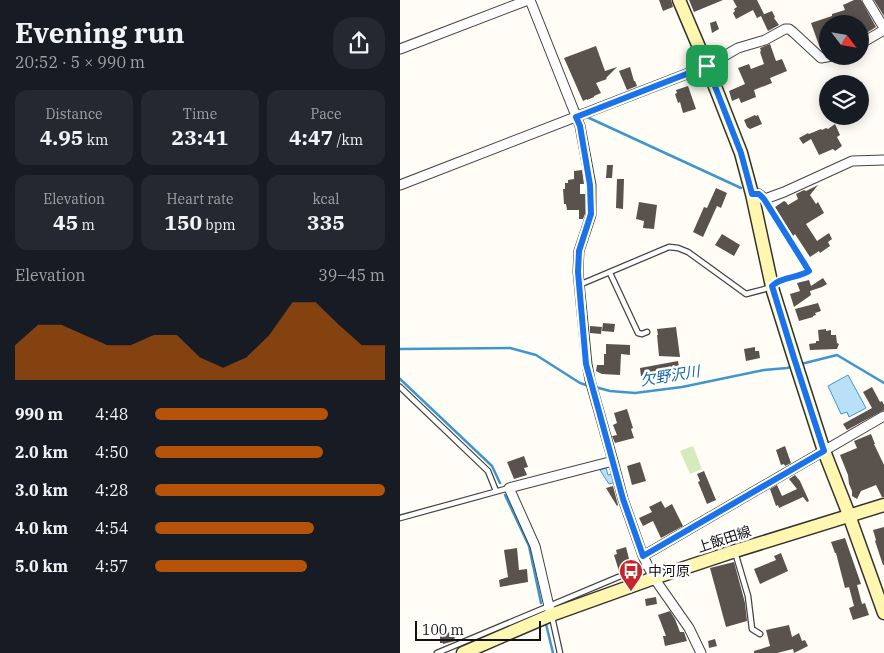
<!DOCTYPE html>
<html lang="en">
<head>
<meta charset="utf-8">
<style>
	:root { --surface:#171b24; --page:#242831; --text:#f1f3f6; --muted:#9ea1a6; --accent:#b45309 }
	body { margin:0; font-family:"IBM Plex Serif","Noto Sans JP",serif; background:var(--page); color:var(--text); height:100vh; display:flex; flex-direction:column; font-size:19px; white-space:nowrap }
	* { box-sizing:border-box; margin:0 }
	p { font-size:16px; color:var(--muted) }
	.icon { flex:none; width:28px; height:28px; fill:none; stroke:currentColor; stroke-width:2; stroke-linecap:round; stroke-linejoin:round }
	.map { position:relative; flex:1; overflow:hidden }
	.sheet { display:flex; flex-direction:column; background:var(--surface); width:400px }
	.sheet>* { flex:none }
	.needle { width:32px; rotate:121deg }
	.fabs { position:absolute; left:419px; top:15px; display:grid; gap:10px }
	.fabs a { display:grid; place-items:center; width:50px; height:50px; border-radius:50%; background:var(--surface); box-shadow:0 2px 12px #0003; font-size:25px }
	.scale { position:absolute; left:15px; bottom:12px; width:126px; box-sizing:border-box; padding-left:5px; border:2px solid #111; border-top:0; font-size:14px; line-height:18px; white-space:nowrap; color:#111; -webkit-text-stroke:4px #fff; paint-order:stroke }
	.pin { position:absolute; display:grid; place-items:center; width:42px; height:42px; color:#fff; margin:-21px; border-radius:10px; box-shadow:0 2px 8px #0006 }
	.round { display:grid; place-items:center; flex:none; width:52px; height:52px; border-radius:20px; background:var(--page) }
	.summary { display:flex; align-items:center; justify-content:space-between; height:85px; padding:0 15px }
	h1 { font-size:28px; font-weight:800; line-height:38px }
	.metrics { display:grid; grid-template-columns:repeat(3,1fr); gap:8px; height:85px; padding:5px 15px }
	.metrics div { display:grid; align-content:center; border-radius:12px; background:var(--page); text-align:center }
	.metrics b { font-size:21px; font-weight:800 }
	.metrics small { font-size:14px; font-weight:400 }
	.metrics p { font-size:14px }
	.chart { height:140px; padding:10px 15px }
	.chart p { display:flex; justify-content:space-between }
	.chart svg { width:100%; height:90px; margin-top:5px; fill:var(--accent); opacity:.7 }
	ul { padding:0 15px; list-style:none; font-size:16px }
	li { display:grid; grid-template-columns:80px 60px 1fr; align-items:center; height:38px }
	li i { height:12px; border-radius:6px; background:var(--accent) }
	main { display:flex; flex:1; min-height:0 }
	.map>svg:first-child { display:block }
	.green { fill:#d5ebbd }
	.water { fill:#b9e0f7; stroke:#3f96cf }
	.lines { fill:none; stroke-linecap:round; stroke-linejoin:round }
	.stream { stroke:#3f96cf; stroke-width:2.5 }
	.building { fill:#5a524d }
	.lane-casing { stroke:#444; stroke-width:7 }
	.street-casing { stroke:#444; stroke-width:11 }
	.secondary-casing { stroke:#333; stroke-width:15 }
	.lane { stroke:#fff; stroke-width:4.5 }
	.street { stroke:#fff; stroke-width:9 }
	.secondary { stroke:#fff6b0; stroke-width:12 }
	.route-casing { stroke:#fff; stroke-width:10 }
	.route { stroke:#1a73e8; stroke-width:6 }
	.labels { text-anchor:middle; stroke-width:5; stroke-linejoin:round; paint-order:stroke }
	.street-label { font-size:14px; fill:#111; stroke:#fff }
	.poi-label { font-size:14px; fill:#111; stroke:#fff; text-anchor:start }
	.water-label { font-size:15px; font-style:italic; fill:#1768a6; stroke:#fff }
</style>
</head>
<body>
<main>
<section class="sheet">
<div class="summary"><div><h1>Evening run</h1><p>20:52 · 5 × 990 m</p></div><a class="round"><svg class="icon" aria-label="share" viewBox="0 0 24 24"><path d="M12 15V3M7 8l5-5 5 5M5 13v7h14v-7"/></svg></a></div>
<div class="metrics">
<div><p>Distance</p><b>4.95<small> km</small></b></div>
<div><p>Time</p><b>23:41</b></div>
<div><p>Pace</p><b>4:47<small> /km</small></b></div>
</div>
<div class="metrics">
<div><p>Elevation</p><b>45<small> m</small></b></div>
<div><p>Heart rate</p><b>150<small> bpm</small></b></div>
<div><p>kcal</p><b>335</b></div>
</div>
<div class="chart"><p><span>Elevation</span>39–45 m</p>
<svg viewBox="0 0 160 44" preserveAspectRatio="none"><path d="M0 44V27L10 17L20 17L30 22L40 27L50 27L60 22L70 22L80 33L90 38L100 33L110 22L120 6L130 6L140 17L150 27L160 27V44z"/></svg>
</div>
<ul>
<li><b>990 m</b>4:48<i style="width:75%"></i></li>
<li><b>2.0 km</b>4:50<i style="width:73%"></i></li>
<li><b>3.0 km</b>4:28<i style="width:100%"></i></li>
<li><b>4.0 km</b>4:54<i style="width:69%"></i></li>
<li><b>5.0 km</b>4:57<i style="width:66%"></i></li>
</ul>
</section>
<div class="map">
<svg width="484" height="653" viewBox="0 0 484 653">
	<rect width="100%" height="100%" fill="#fffdf5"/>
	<path class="green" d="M293 446 302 469 290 474 280 451Z"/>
	<path class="water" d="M448 375 466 408 449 417 447 412 441 414 428 386Z
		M206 468 208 475 214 474 216 482 209 484 200 470Z"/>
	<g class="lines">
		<path class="stream" d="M185 118 187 117 341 188
			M0 349 110 348 136 355 180 383 189 386
			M401 364 437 355 484 383
			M0 379 92 466 100 483
			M195 387 210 391 235 393 282 387 364 370 387 368 394 366
			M105 495 129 546 141 603
			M146 624 153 653"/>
	</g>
	<path class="building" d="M259 0H271L273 7 263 11Z
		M289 0H323L294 12Z
		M333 0H357L364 14 362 15 372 11 375 17 374 18 379 25 368 31 361 16 357 18 353 10 336 19 333 13 335 11 334 9 337 7Z
		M454 0H461L476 27 460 37V24H452L448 17 433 24H428V45L420 48 411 23 432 16V14L445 10 443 5Z
		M474 0H484V16Z
		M316 21 319 29 312 33 310 23Z
		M370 44 376 61 382 59 387 71 370 78 372 83 354 90 356 97 341 103 339 98 332 101 329 91 345 84 338 68 349 64 351 69 364 64 360 52 361 51 360 48Z
		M196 46 205 71 217 67 206 78 207 79 196 83 201 93 194 96V97L187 100V99L183 101 164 58Z
		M230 67 234 81H235L237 86 227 90 219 71Z
		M288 86 296 109 283 113 280 102 278 103 275 94 277 93 276 90Z
		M355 115 356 116 358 115 362 124 350 129 347 127 344 120Z
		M435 124 440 135 437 137 442 146 435 151 433 149 419 155 411 139 403 144 399 138 408 133 409 134 421 129 422 130 426 128 428 129Z
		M207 165H213L212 178H206Z
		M182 170 184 184H180V194H185V214L183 219H179V210H167L166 204H164L163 189H165V183H168V180L174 179V171Z
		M217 179H224L223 209 216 208Z
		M418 185 410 195 416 204 418 202 424 213 406 224 417 241 429 233 432 239 428 242 430 246 420 253 419 251 410 257 395 234 393 236 375 207 384 201 386 202 388 205 398 199 396 194 404 190 406 191Z
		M316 188 327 193 321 208 317 206 303 237 293 232 304 207 307 208Z
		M239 202 257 205 254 229 243 228 244 221 236 219Z
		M322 234 340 245 334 256 315 245Z
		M423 278 427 284 422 287 410 291 411 295 394 307 390 294 400 291 397 283 409 280 411 286Z
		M418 303 421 311 415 313 416 315 413 316V317L399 321 395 309Z
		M203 323 215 324 214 332 202 331Z
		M190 326 202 327 201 334 190 333Z
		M276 327 280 357 259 356 257 335H258L257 329Z
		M426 329V331L431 330V335H436L437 343 439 344 437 349 410 350 409 344 416 343V341H419L418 330Z
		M206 344 230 345V355L221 354 220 375 202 374 196 371 197 365H204V354H206Z
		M355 347V351H359L360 358 346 361 344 349Z
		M278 361 280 373 257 375 256 374 241 376 240 368Z
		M472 387 480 402 482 401 484 405V410L447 430 443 424 472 408 463 392Z
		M227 409 233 428 231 429 234 438 215 443 212 436 217 435 213 425 217 423 214 413Z
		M471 434 475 444H474L484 465V497H482L476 485 461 491 457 499 452 496V491L449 484 448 475 440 455 457 448 454 441Z
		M385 446 391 463 385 466 384 464 381 465 376 450Z
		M124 456 128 467 124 468 127 475 114 479 107 462Z
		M240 462 246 481 232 485 227 466Z
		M304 471 316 500 307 504 298 482 300 481 297 474Z
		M395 475 400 481 409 501 407 502 403 497 379 508 378 505 376 506 370 489 377 485 382 496 397 489 389 479Z
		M213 486 218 505 217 506 206 488Z
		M261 501 265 508 272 504 283 526 261 538 253 521 243 526 239 518 252 512 249 507Z
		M484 527V565H483L475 541 476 540 473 530Z
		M445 538 461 584 457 585 462 604 465 603 469 615 453 620 449 608 454 606 449 587 445 588 436 553H435L431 542Z
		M226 547 231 567 219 571 214 555 217 554 216 550Z
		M117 548 119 570 127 569 128 582 100 587 99 580 108 577 104 550Z
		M381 553 388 571 360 584 354 569 376 560 374 556Z
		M334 562 345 603 347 621 326 627 310 568Z
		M256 597 257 604 246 606 245 599Z
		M270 611 275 619 280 632H284L287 641 265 646 263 636H266L258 615Z
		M389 625 392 637 399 633 402 641 405 640 408 646 394 653 393 649 377 653H354V651L370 646 366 630Z
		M51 632V634L54 633 55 641 43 644V643H40V636L42 634Z
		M315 639 317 646 309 648 308 641Z"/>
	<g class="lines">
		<g class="lane-casing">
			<path id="lane" d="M210 273 238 333 242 334 247 332
				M179 285 269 247 278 248 288 252 346 294 365 289 372 286 376 282 398 276 409 271 365 199
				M0 387 88 471 96 491
				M0 518 109 488
				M335 552 348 596 352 629 360 634
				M152 617 160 653
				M37 653 247 565"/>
		</g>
		<g class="street-casing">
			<path id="street" d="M130 0 180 126 191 185V215L179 251 178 272 187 364 190 380 213 461 223 499 243 556 254 578 289 628 301 653
				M467 0 484 28
				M460 44 484 30
				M0 49 128 0
				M0 185 307 66 338 48 365 40 385 29H389L393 32 421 58 432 56
				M352 194H359L365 199 384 192 452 161 484 160
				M243 556 484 416
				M151 615 135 546 109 488 213 461"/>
		</g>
		<g class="secondary-casing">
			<path id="secondary" d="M279 0 307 66 341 153 352 194 373 291 394 358 424 451 446 507 484 613
				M63 653 151 615 254 578 335 551 484 505"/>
		</g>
		<use href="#lane" class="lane"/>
		<use href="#street" class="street"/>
		<use href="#secondary" class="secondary"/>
	</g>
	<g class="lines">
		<g class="route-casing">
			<path id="route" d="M307 66 341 153 352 194H359L364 199 409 271C398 278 381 277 372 286L394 358 424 451 243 556 223 499 186 364 178 272 179 251 191 214 190 185 180 126 176 117Z"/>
		</g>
		<use href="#route" class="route"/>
	</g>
	<defs>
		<g id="bus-pin" transform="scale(1.25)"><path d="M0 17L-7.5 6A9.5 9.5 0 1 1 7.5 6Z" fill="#c4262e" stroke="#fff"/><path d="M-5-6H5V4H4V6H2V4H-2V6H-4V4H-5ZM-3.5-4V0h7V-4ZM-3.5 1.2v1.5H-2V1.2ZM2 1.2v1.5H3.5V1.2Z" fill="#fff"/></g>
	</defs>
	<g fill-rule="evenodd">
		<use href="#bus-pin" x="231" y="571"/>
	</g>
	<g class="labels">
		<g class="street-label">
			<text transform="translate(324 539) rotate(-18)" y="5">上飯田線</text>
		</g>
		<g class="poi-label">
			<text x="248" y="576">中河原</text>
		</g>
		<g class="water-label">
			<text transform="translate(270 376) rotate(-9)" y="5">欠野沢川</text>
		</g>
	</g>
</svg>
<div class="fabs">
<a><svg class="needle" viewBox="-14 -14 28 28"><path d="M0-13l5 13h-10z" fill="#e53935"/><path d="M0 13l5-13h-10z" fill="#9ea1a6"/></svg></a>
<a><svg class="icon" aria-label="layers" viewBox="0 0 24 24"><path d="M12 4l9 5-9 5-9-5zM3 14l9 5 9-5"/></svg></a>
</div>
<div class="scale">100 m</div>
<div class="pin" style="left:307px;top:66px;background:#1e9e55"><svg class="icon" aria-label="arrive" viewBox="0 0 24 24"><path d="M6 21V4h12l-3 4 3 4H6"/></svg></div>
</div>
</main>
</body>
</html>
